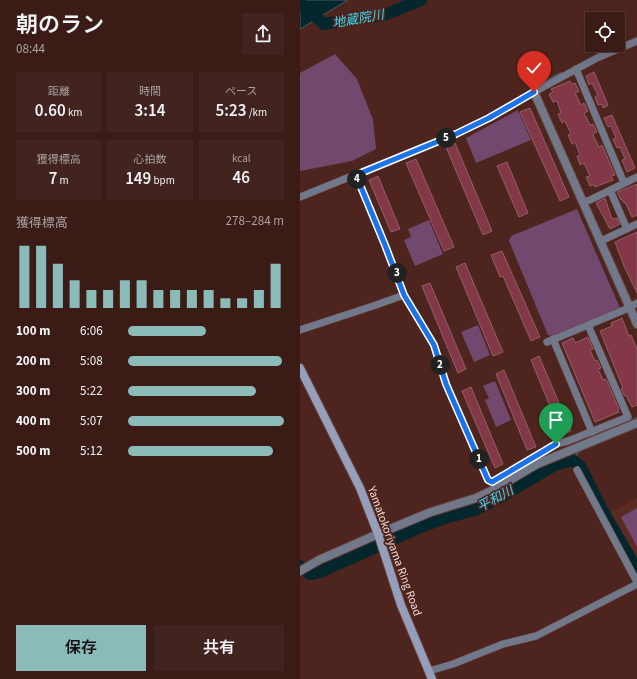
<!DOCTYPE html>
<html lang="ja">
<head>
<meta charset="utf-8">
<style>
	:root { --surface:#3a1b16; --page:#41241f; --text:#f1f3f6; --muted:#aba1a1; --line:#543935; --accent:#8bbbb9 }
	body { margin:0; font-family:"Source Sans 3","Noto Sans JP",sans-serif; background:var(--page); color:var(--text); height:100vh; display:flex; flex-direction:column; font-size:15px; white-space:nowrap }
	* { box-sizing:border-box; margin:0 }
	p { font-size:13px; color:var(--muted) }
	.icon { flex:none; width:22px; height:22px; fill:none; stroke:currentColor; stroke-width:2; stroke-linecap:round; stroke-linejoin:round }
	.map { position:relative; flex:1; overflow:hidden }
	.side { display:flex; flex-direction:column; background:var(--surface); width:300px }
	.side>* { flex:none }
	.buttons { position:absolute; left:285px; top:12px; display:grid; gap:8px }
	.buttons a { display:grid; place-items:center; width:40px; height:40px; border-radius:0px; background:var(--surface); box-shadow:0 4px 16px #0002,0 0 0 1px var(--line); font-size:20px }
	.pin { position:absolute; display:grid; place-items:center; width:34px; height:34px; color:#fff; margin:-41px -17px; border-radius:50% 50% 50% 0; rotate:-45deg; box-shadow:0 0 4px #0007 }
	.pin .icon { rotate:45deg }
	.km { position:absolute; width:20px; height:20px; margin:-10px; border-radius:50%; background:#222; color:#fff; font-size:11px; line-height:20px; text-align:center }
	.round { display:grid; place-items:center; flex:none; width:42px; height:42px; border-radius:0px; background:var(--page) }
	.headline { display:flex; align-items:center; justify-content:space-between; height:68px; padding:0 16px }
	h1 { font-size:22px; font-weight:600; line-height:30px }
	.figures { display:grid; grid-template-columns:repeat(3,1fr); gap:6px; height:68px; padding:4px 16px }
	.figures div { display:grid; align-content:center; border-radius:0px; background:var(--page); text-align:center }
	.figures b { font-size:17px; font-weight:600 }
	.figures small { font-size:11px; font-weight:400 }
	.figures p { font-size:11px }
	.chart { height:112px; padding:8px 16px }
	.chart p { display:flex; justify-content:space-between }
	.chart svg { width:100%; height:72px; margin-top:4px; stroke:var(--accent); stroke-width:6 }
	.button { display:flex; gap:8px; margin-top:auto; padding:8px 16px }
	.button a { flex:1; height:46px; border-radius:0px; background:var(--accent); color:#111; font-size:16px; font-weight:600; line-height:46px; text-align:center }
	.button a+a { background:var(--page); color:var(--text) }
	ul { padding:0 16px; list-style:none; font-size:13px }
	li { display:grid; grid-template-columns:64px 48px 1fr; align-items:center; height:30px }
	li i { height:10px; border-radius:5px; background:var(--accent) }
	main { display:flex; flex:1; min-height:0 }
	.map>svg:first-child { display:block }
	.built { fill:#5b2a22 }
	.green { fill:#72486e }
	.water { fill:#03272c; stroke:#4b5c5e }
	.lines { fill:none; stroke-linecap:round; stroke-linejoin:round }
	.stream { stroke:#4b5c5e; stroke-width:2 }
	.river { stroke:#03272c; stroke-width:12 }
	.building { fill:#823846; stroke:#916067 }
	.minor-casing { stroke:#68403b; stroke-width:8 }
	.tertiary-casing { stroke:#68403b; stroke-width:10 }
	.secondary-casing { stroke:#68403b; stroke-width:10 }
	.minor { stroke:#71788a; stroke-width:7 }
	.tertiary { stroke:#71788a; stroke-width:8 }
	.secondary { stroke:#959ebb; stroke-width:8 }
	.route-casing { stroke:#fff; stroke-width:8 }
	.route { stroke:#1a73e8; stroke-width:5 }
	.labels { text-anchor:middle; stroke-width:3.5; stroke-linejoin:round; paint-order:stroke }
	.street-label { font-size:12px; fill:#f2d6d1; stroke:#4e241e }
	.water-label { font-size:13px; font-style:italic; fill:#35dbf4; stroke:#4e241e }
</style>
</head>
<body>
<main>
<section class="side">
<div class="headline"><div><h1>朝のラン</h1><p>08:44</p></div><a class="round"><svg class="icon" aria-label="share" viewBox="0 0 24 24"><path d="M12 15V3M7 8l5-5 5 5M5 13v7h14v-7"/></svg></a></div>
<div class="figures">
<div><p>距離</p><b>0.60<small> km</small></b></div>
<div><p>時間</p><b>3:14</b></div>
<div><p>ペース</p><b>5:23<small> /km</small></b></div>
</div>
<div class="figures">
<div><p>獲得標高</p><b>7<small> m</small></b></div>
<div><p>心拍数</p><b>149<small> bpm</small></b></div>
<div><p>kcal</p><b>46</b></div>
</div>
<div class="chart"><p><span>獲得標高</span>278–284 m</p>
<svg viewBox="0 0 160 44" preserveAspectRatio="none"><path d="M5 44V6M15 44V6M25 44V17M35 44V27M45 44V33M55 44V33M65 44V27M75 44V27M85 44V33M95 44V33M105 44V33M115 44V33M125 44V38M135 44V38M145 44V33M155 44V17"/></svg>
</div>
<ul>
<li><b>100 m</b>6:06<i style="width:50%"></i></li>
<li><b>200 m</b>5:08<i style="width:99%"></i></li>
<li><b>300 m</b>5:22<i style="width:82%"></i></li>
<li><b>400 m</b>5:07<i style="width:100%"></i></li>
<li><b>500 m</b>5:12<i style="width:93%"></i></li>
</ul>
<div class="button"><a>保存</a><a>共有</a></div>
</section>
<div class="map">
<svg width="337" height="679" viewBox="0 0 337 679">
	<rect width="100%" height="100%" fill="#4e241e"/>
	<path class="built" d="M337 498V566L309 513Z"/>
	<path class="green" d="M35 54 57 79 73 120 76 149 52 161 0 171V73Z
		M218 110 231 140 176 163 166 138Z
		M277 209 320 308 253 336 248 335 209 241 211 236Z
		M129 220 143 254 115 266 104 240 111 237 108 229Z
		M178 325 190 355 174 362 161 332Z
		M195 381 211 420 196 427 185 400 189 398 183 386Z
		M337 508V547L321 517Z"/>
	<path class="water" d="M0 0H48L0 29Z"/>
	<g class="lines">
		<path class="stream" d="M241 84 261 73
			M313 429 337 418
			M287 440 289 438 307 431
			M272 460 280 450"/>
		<path class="river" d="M0 3 24 24 84 15 121 0
			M0 566 10 574 20 572 123 526 148 517 175 510 199 498 241 473 255 465 272 460 280 466 301 508 337 570"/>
	</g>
	<path class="building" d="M294 72 308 105 303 108 302 104 298 105 295 97 298 95 292 83 289 85 286 76Z
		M270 81 272 84 275 83 279 91 275 93 281 105 284 103 288 111 284 113 290 125 293 124 297 132 293 134 294 137 299 147 302 145 315 175 311 176 313 180 295 187 294 185 290 186 286 177 290 176 284 163 280 165 277 156 280 155 275 142 272 144 268 135 271 134 265 121 262 123 258 114 261 113 257 101 253 102 249 94 253 92 251 89Z
		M230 108 269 197 260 201 220 112Z
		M312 115 335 168 327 172 322 160 325 159 320 147 317 148 313 139 316 138 311 126 308 127 304 118Z
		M155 143 192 231 183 235 146 147Z
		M116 159 154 247 144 251 106 163Z
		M207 162 228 213 219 217 197 166Z
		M78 176 100 229 91 232 69 180Z
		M337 184V215L332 217 325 202 324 203 323 200H321L317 192Z
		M305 198 312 219 317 218 320 224 310 229 296 203Z
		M337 232V293L324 266 315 242Z
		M202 251 240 337 231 341 203 276 200 277 191 255Z
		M165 263 203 352 193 356 156 267Z
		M130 283 166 369 158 373 122 286Z
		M322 318 329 336 331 335 337 349V405L332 407 327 397 324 395 321 389 323 388 300 331 312 326 311 323Z
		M288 337 293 349 290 350 295 361 297 360 301 368 298 369 303 380 305 379 307 381 319 409 318 410 319 412 295 422 262 343 273 338 275 343Z
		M239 356 271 431 262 435 231 360Z
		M204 370 236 447 227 450 196 374Z
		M171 387 203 464 195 468 162 391Z"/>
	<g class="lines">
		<g class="minor-casing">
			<path id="minor" d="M276 69 324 183
				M56 175 85 245 104 295 134 345 146 383 188 480 192 482 256 444 268 441 328 417 288 325
				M310 190 327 229
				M0 197 156 134 189 118 234 92 297 58 337 41
				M283 202 290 200 337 177
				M301 241 337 224
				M0 330 76 305 104 295
				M253 339 292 432
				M247 342 324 310 337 303
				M277 470 337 582
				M129 671 153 664 203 644 236 636 337 584"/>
		</g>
		<g class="tertiary-casing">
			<path id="tertiary" d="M234 92 337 324
				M0 571 19 560 78 534 131 512 176 498 195 489 237 464 337 423"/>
		</g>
		<g class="secondary-casing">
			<path id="secondary" d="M0 368 60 488 78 534 101 605 132 679"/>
		</g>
		<use href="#minor" class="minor"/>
		<use href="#tertiary" class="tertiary"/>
		<use href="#secondary" class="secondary"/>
	</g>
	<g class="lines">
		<g class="route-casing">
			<path id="route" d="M234 92 189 118 156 134 56 175 85 245 104 295 134 345 146 384 188 480 192 482 256 444"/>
		</g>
		<use href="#route" class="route"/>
	</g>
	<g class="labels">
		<g class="street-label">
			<text transform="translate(95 551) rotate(70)" y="4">Yamatokoriyama Ring Road</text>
		</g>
		<g class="water-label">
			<text transform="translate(58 18) rotate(-10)" y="5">地蔵院川</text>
			<text transform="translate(195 498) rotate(-29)" y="5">平和川</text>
		</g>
	</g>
</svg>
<div class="buttons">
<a><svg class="icon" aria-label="locate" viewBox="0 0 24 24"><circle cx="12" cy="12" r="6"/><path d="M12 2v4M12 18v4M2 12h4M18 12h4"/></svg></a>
</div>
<div class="pin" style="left:256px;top:444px;background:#1e9e55"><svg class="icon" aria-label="arrive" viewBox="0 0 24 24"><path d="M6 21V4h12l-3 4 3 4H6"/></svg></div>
<div class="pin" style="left:234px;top:92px;background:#d93025"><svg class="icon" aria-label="check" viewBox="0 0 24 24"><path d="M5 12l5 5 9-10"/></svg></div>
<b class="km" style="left:179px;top:459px">1</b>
<b class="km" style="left:140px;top:365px">2</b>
<b class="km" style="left:97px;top:273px">3</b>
<b class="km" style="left:57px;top:179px">4</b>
<b class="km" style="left:146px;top:138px">5</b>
</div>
</main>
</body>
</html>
